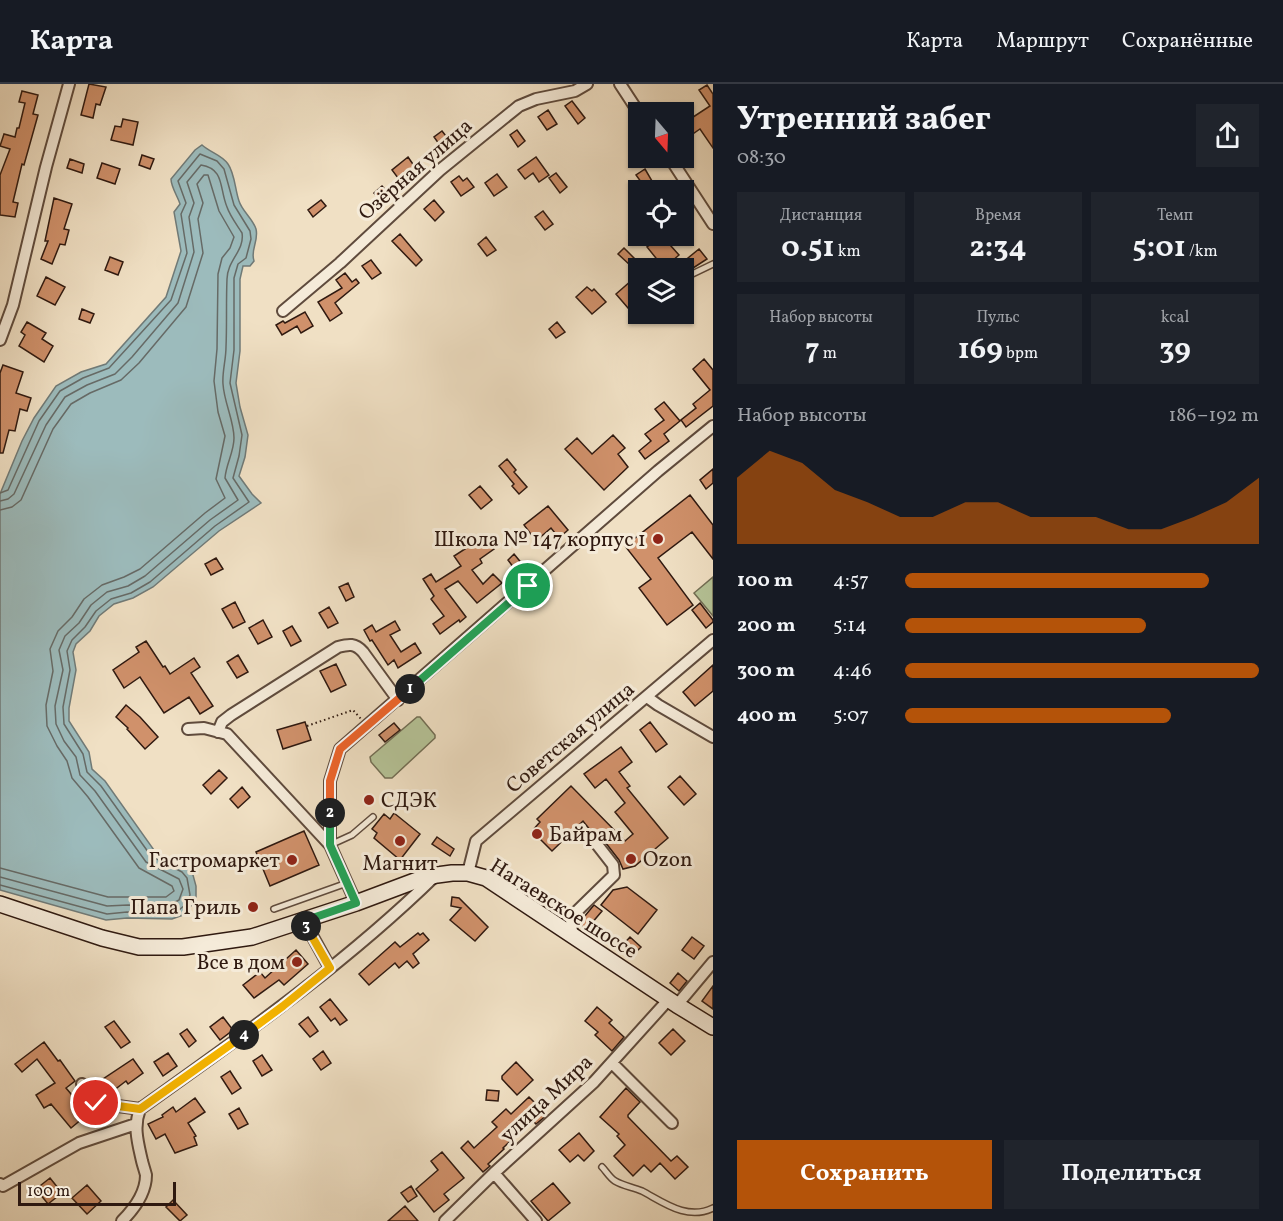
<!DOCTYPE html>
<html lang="ru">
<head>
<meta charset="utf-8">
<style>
	:root { --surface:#171b24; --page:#20242c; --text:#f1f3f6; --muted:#9ea1a6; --line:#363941; --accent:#b45309 }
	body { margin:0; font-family:Vollkorn,serif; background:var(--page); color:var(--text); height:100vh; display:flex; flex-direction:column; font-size:22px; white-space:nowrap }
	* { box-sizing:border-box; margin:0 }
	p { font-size:20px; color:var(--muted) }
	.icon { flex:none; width:33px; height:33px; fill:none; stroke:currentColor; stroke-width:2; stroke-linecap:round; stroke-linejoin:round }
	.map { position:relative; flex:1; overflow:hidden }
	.side { display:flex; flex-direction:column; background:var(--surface); width:570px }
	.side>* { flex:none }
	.needle { width:39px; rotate:161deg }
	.tools { position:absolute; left:628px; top:18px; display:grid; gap:12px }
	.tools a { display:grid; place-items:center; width:66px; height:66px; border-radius:0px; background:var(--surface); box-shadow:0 2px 4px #0004; font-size:30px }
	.scale { position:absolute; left:18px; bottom:15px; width:158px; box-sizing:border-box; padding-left:6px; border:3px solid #2f1910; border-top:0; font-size:16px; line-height:21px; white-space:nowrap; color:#2f1910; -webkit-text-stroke:4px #f5ebd9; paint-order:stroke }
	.pin { position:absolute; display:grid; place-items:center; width:51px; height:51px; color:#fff; margin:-26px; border:3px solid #fff; border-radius:50%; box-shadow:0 2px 6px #0007 }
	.km { position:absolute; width:30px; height:30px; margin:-15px; border-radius:50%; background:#222; color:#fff; font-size:16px; line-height:30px; text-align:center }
	.round { display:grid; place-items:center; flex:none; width:63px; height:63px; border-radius:0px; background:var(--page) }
	.summary { display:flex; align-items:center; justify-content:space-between; height:102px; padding:0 24px }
	h1 { font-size:33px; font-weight:700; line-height:45px }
	.figures { display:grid; grid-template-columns:repeat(3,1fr); gap:9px; height:102px; padding:6px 24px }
	.figures div { display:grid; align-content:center; border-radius:0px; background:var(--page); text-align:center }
	.figures b { font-size:30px; font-weight:700 }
	.figures small { font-size:16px; font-weight:400 }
	.figures p { font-size:16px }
	.chart { height:168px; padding:12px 24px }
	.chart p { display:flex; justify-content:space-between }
	.chart svg { width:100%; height:108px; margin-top:6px; fill:var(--accent); opacity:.7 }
	.primary-button { display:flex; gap:12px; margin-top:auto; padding:12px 24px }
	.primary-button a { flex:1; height:69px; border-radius:0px; background:var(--accent); color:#fff; font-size:24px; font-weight:700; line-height:69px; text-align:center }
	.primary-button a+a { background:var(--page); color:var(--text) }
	ul { padding:0 24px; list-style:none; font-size:20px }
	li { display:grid; grid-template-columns:96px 72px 1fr; align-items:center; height:45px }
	li i { height:15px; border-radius:8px; background:var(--accent) }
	header { display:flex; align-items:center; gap:36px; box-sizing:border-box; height:84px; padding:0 30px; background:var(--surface); border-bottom:2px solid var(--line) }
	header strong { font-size:28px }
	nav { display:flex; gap:33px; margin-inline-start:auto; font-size:21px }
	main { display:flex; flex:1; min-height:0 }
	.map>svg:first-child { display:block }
	.green { fill:#b5c397; stroke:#726e54; stroke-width:1.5 }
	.water { fill:#9cbbbc; stroke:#707a77; stroke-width:1.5 }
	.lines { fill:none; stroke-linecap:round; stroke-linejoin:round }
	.shore { stroke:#666a66; stroke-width:1.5 }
	.building { fill:#d0916b; stroke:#2f1910; stroke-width:1.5 }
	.lane-casing { stroke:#5f4b3d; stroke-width:8 }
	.street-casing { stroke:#5f4b3d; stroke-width:14 }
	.secondary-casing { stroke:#2f1910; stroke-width:18 }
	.path { stroke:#2f1910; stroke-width:2; stroke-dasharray:1.5 3; stroke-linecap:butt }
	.lane { stroke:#f5ebd9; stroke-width:5 }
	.street { stroke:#f5ebd9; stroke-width:10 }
	.secondary { stroke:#f5ebd9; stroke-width:15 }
	.split-1-casing { stroke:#fff; stroke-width:12 }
	.split-2-casing { stroke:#fff; stroke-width:12 }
	.split-3-casing { stroke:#fff; stroke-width:12 }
	.split-4-casing { stroke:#fff; stroke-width:12 }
	.split-5-casing { stroke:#fff; stroke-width:12 }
	.split-1 { stroke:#22a559; stroke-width:8 }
	.split-2 { stroke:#f0652b; stroke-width:8 }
	.split-3 { stroke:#22a559; stroke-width:8 }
	.split-4 { stroke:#f5b400; stroke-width:8 }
	.split-5 { stroke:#f5b400; stroke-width:8 }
	.poi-dot { fill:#8f2418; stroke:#f5ebd9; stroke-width:2 }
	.labels { text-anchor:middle; stroke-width:6; stroke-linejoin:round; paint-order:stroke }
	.street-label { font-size:21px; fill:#2f1910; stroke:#f5ebd9 }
	.poi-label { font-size:21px; fill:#2f1910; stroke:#f5ebd9; text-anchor:end }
</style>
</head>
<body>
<header>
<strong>Карта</strong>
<nav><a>Карта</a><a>Маршрут</a><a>Сохранённые</a></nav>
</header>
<main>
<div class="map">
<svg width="713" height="1137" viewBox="0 0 713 1137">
	<rect width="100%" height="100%" fill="#f0e0c4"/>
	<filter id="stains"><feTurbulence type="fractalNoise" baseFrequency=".00333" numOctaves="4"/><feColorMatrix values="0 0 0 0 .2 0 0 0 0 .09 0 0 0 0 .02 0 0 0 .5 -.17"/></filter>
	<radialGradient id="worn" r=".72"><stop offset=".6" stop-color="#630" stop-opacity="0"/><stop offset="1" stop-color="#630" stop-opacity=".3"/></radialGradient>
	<path class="green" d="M713 493V532L694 509Z
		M417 633H420L435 651V654L392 694H385L371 678 370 673Z"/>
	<path class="water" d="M202 61C211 69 222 71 228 80 235 90 235 106 239 117 242 127 253 135 256 145 259 157 250 166 254 177L250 182H243L240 195V267L236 299 240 323 248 351 245 373 239 392 252 410 261 419 219 447 153 503 133 514 114 520 99 532 90 547 76 560 73 568 76 586 69 624V637L89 668 92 685 105 697 156 769 186 783 193 791 196 802V813L189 825 183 831 172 835 127 834 106 836 0 806V410L22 357 34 334 56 302 81 288 106 280 166 213 181 167 174 128 180 120C178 113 171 103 171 95L195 66Z"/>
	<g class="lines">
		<path class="shore" d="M0 409 8 406 39 337 60 307 83 294 109 284 171 216 187 169 181 130 186 119 178 97 200 70 217 77 224 85 234 121 250 147 251 155 246 174 238 180 234 194V266L230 299 242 351 239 372 233 394 249 418 215 442 150 498 131 509 111 515 96 527 85 543 72 556 67 567 70 586 63 623 64 640 83 670 87 688 101 702 151 772 182 788 187 794 190 811 185 821 179 826 170 829 127 828 107 830 0 801
			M0 417 8 415 14 410 46 341 65 313 87 301 115 290 132 273 178 219 194 168 189 133 194 119 187 98 201 81C225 85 219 104 227 123 230 132 237 141 242 149 245 166 227 177 227 195 226 218 227 241 226 263 226 276 222 288 223 300 224 318 234 337 234 354 234 368 226 380 225 394L238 416 210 436 145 492 128 502 107 508 91 521 79 539 65 552 59 566 63 586 55 622 56 640 64 657 76 673 80 691 95 707 146 778 179 795 183 805 179 816 168 822 128 821 107 822 0 793
			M0 426 12 423 21 416 53 345 71 320 90 309 121 296 139 279 186 223 203 169 198 135 203 119 197 100 204 91H208L219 127 234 153 230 164 222 174 218 190 217 265 214 297 218 328 225 352 216 395 225 414 205 429 140 485 124 493 102 501 84 515 72 533 58 547 50 565 53 587 46 621 47 642 57 662 67 677 72 694 88 713 139 784 172 802 174 807 166 813H108L0 784"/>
	</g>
	<path class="building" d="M89 0 106 3 100 21 96 20 93 34 81 31Z
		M707 1 713 10V64L700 45 684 56V39L710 22 699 6Z
		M22 7 38 11 33 30 38 31 24 81 22 80 13 118 18 119 15 133 0 131V91L10 65 0 62 4 50 15 53 17 44H19L25 19 19 18Z
		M572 17 585 34 578 40 565 22Z
		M548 26 557 40 547 46 538 33Z
		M123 35 138 38 133 61 111 56 115 42 121 43Z
		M517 46 525 57 518 63 510 51Z
		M442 47 453 61 444 67 434 53Z
		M142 71 154 75 150 85 139 81Z
		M408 73 417 86 401 98 392 86Z
		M536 73 549 91 539 98 533 89 525 95 518 86Z
		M70 75 84 80 82 89 67 84Z
		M102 79 120 85 115 100 97 94Z
		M645 85 652 97 644 102 636 91Z
		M556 89 567 103 560 109 549 94Z
		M497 90 507 103 494 112 485 99Z
		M459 92 463 97 467 94 474 103 461 112 451 98Z
		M382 102 389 110 381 117 374 109Z
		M54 114 72 120 64 145 69 146 65 161 60 160 52 180 41 175 48 157H45Z
		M321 116 326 122 313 133 308 126Z
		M434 116 444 128 435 137 424 125Z
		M543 127 553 140 545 146 535 133Z
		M400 150 422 176 416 182 392 157Z
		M662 152 679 171 664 184 647 163Z
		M486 153 496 166 487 172 478 160Z
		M624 164 636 176 631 182 618 170Z
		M699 165 707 175 690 186 683 178Z
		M110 173 123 178 118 191 105 186Z
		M371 176 381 189 372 195 362 182Z
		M345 189 352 198 356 195 359 199 335 219 342 229 330 237 318 218 342 204 336 196Z
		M639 190V215L628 224 616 210Z
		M46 193 65 203 55 221 37 212Z
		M587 203 592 207 594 205 606 218 592 230 576 213Z
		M82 225 94 230 90 239 79 235Z
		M305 228 313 242 301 249 297 242 282 251 276 241 283 237 285 239Z
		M27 238 46 249 42 255 53 262 44 278 19 262 25 251 21 248Z
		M557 238 565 248 556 254 549 245Z
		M704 275 713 286V322L686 343 681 336 696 324 693 320 710 306 693 285Z
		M3 281 23 288 16 309 31 314 27 327 20 325 15 347 9 346 3 369H0V289Z
		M664 318 680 337 664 350 669 357 645 375 639 367 651 357 645 350 664 336 655 325Z
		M613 351 625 364 618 370 628 383 604 406 565 365 577 354 592 370Z
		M507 375 516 386 514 388 527 403 519 410 512 402 514 400 499 382Z
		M713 385V399L706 405 700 396Z
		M480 402 492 416 481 425 469 411Z
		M690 411 713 441V475L692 448 658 474 693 521 667 541 639 504 651 495 625 462Z
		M548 422 568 446 559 454 551 444 536 457 524 441Z
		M485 452 494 465 480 475 482 479 472 486 483 500 493 490 502 499 477 519 458 497 445 505 466 533 460 538 459 536 440 550 433 540 444 532 431 515 434 512 423 495 431 490 436 498 461 482 454 472Z
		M514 470 523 481 516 487 508 476Z
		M216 474 223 485 211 491 205 480Z
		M348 499 354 513 346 517 339 503Z
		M235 518 245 538 233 544 222 525Z
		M700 519 713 536V538L706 544 692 526Z
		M329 523 338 539 328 544 319 529Z
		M263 536 272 553 258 560 249 544Z
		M395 537 400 546 390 551 401 568 415 559 421 569 398 584 394 576 388 581 372 556 370 557 364 546 372 541 376 548Z
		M292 542 301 557 291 562 283 547Z
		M146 557 163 583 165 582 170 590 194 574 200 583 191 589 213 622 200 630 189 613 164 629 140 593 124 604 113 586 139 568 136 563Z
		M238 571 248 588 237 594 227 578Z
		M336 580 346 601 331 608 320 587Z
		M713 581V607L695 622 683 608Z
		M126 621 140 633 158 653 145 665 127 645 128 644 116 633Z
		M305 638 311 656 283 665 277 646Z
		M650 638 667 660 656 668 640 646Z
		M394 639 400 646 385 658 379 651Z
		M621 663 632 678 619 688 630 702 627 704 668 754 635 782 623 785 619 776 598 749 591 747 583 737 552 767 532 747 540 738 537 735 571 702 625 757 633 750 615 728 625 719 606 695 595 704 584 690Z
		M219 686 227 694 211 710 203 701Z
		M680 692 696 710 684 721 668 703Z
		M242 703 250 713 238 724 230 715Z
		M394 729 420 750 400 776 374 754 377 749 372 745 384 730 390 735Z
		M304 747 319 781 270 802 256 768Z
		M437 753 454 765 450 772 432 760Z
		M627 803 657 826 638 850 601 821 613 806Z
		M452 813 459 814 488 843 475 857 450 836 461 824 451 822Z
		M594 821 602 827 586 846 579 839Z
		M418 849 420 851 423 849 429 856 413 870 419 879 413 884 407 877 399 884 395 879 369 901 359 890 395 858 400 863Z
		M630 853 641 863 631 873 620 864Z
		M692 853 704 862 694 875 682 866Z
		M296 866 308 880 284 901 279 896 254 914 243 901 260 888 265 894Z
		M678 889 687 897 679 907 670 899Z
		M713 902V925L702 917Z
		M330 915 347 936 340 941 335 934 331 937 320 923Z
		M597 923 612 936 609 939 624 953 612 967 595 951 598 948 585 937Z
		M223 933 233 946 220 956 210 943Z
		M308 933 318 947 310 953 299 940Z
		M114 937 130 958 121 964 105 943Z
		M187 945 196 957 189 963 180 950Z
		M673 945 685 957 671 971 659 959Z
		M44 958 58 977 60 976 75 997 66 1004 88 1030 71 1044 51 1020 44 1024 36 1011 55 999 37 975 22 988 15 980Z
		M323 967 331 979 321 986 313 975Z
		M168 969 177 982 163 992 154 978Z
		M262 971 272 986 262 992 253 977Z
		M133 975 143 989 128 1000 126 997 105 1013 103 1012 94 1001Z
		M516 978 533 996 517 1011 502 995V992Z
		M230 987 241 1004 232 1010 221 993Z
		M626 1004 640 1018 628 1031V1033L671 1077 677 1072 688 1083 675 1095 660 1079 651 1088 644 1081 633 1092 614 1072 625 1061 617 1052 619 1050 600 1033Z
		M487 1006 499 1007 498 1017 486 1016Z
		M529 1013 547 1031 536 1040 532 1036 503 1064 504 1065 488 1080 490 1082 483 1088 461 1064 468 1057 474 1064 497 1043 492 1038 506 1025 511 1030Z
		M195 1014 205 1028 188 1039 196 1052 194 1053 197 1061 175 1069 165 1050 156 1055 148 1040 163 1033 162 1031 173 1023 176 1028Z
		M239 1024 248 1040 238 1045 229 1030Z
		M579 1049 594 1067 584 1077 578 1071 570 1078 559 1066Z
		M442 1068 464 1094 444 1110 449 1116 434 1128 416 1105 438 1086 431 1077Z
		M50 1094 62 1109 48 1120 36 1105Z
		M553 1099 570 1119 548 1137 531 1117Z
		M87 1101 101 1117 87 1130 72 1114Z
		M411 1102 417 1112 408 1118 401 1109Z
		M173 1116 187 1131 180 1137 166 1123Z
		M405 1122 418 1137H388Z"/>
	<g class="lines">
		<g class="lane-casing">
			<path id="lane" d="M684 194 713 180
				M330 761 352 751 373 733
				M274 825 347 799
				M602 1083C606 1087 610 1094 615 1097 623 1102 633 1103 642 1107 663 1118 687 1137 713 1124"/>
		</g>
		<g class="street-casing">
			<path id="street" d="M620 0 639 29
				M670 74 713 140
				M283 227 340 179 440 86 519 22 536 15 575 7 587 0
				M0 256 13 221 46 83 69 0
				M647 613 658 621 713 653
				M188 645 204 644 227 650 330 761
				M218 648 222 638 231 631 338 563C349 560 355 559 363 568L398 616
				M468 789 476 757 713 556
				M356 819 330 761V697L340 665 658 387 713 342
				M304 837 330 884
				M572 851 571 833 614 791 613 781 592 754
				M677 921 713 878
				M612 979 672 1039
				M82 1000 96 1019 140 1025
				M494 1089 536 1137
				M0 1100 3 1102 79 1059 136 1040
				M122 1137C134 1125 146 1109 146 1091 145 1087 143 1081 142 1077 138 1059 133 1043 140 1025 242 952 345 880 435 792
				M445 1137 494 1089 594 998 669 915"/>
		</g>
		<g class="secondary-casing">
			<path id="secondary" d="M0 820 102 854 139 863H183L252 853 356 819 420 795 437 791 452 789H468L486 794 677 921 713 943"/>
		</g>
		<path class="path" d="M307 642 353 626 361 635"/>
		<use href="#lane" class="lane"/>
		<use href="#street" class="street"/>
		<use href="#secondary" class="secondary"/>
	</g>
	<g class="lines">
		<g class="split-1-casing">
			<path id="split-1" d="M410 605 528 502"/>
		</g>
		<g class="split-2-casing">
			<path id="split-2" d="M330 729V697L340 665 410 605"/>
		</g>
		<g class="split-3-casing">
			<path id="split-3" d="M306 842 304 837 356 819 330 761V729"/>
		</g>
		<g class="split-4-casing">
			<path id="split-4" d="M244 951 283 922 330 884 306 842"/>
		</g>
		<g class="split-5-casing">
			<path id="split-5" d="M96 1019 140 1025 244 951"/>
		</g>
		<use href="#split-1" class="split-1"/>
		<use href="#split-2" class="split-2"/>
		<use href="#split-3" class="split-3"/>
		<use href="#split-4" class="split-4"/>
		<use href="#split-5" class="split-5"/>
	</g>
	<g class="poi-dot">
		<circle cx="658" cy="455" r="6"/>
		<circle cx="369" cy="716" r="6"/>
		<circle cx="537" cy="750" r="6"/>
		<circle cx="400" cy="757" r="6"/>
		<circle cx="631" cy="775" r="6"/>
		<circle cx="292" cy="776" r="6"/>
		<circle cx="253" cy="823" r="6"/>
		<circle cx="297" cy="878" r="6"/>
	</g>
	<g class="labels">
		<g class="street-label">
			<text transform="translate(415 85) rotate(-41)" y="7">Озёрная улица</text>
			<text transform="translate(570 653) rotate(-40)" y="7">Советская улица</text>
			<text transform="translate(564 824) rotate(32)" y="7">Нагаевское шоссе</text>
			<text transform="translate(546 1014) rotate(-43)" y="7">улица Мира</text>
		</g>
		<g class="poi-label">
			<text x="646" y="462">Школа № 147 корпус 1</text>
			<text x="381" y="723" text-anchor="start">СДЭК</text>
			<text x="549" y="757" text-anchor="start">Байрам</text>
			<text x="643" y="782" text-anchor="start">Ozon</text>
			<text x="280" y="783">Гастромаркет</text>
			<text x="400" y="786" text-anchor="middle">Магнит</text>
			<text x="241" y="830">Папа Гриль</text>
			<text x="285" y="885">Все в дом</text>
		</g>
	</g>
	<rect width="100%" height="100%" filter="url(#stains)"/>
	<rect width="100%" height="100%" fill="url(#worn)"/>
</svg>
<div class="tools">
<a><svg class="needle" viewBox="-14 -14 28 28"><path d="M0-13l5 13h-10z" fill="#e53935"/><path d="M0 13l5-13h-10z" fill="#9ea1a6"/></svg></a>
<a><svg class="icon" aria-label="locate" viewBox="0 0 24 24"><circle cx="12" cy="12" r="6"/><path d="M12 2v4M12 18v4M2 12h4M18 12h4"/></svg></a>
<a><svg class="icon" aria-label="layers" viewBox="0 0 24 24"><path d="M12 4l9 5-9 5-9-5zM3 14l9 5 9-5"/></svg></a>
</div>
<div class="scale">100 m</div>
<div class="pin" style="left:528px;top:502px;background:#1e9e55"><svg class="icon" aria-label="arrive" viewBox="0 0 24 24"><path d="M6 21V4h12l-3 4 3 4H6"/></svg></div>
<div class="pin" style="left:96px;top:1019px;background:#d93025"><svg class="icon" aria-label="check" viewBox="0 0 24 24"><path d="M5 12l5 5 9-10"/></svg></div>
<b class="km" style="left:410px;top:605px">1</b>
<b class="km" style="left:330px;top:729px">2</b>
<b class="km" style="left:306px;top:842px">3</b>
<b class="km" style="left:244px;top:951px">4</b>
</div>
<section class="side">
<div class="summary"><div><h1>Утренний забег</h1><p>08:30</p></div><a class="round"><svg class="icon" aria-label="share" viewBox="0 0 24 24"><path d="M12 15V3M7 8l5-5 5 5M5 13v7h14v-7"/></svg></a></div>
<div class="figures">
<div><p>Дистанция</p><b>0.51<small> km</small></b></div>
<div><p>Время</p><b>2:34</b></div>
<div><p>Темп</p><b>5:01<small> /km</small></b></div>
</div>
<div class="figures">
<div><p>Набор высоты</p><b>7<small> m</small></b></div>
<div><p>Пульс</p><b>169<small> bpm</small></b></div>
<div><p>kcal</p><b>39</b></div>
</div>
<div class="chart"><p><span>Набор высоты</span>186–192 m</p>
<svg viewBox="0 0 160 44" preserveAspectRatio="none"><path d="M0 44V17L10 6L20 11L30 22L40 27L50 33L60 33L70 27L80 27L90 33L100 33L110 33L120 38L130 38L140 33L150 27L160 17V44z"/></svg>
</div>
<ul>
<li><b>100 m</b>4:57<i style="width:86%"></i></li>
<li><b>200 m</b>5:14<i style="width:68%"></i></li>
<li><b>300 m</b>4:46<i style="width:100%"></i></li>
<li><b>400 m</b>5:07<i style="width:75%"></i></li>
</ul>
<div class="primary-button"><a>Сохранить</a><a>Поделиться</a></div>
</section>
</main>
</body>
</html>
